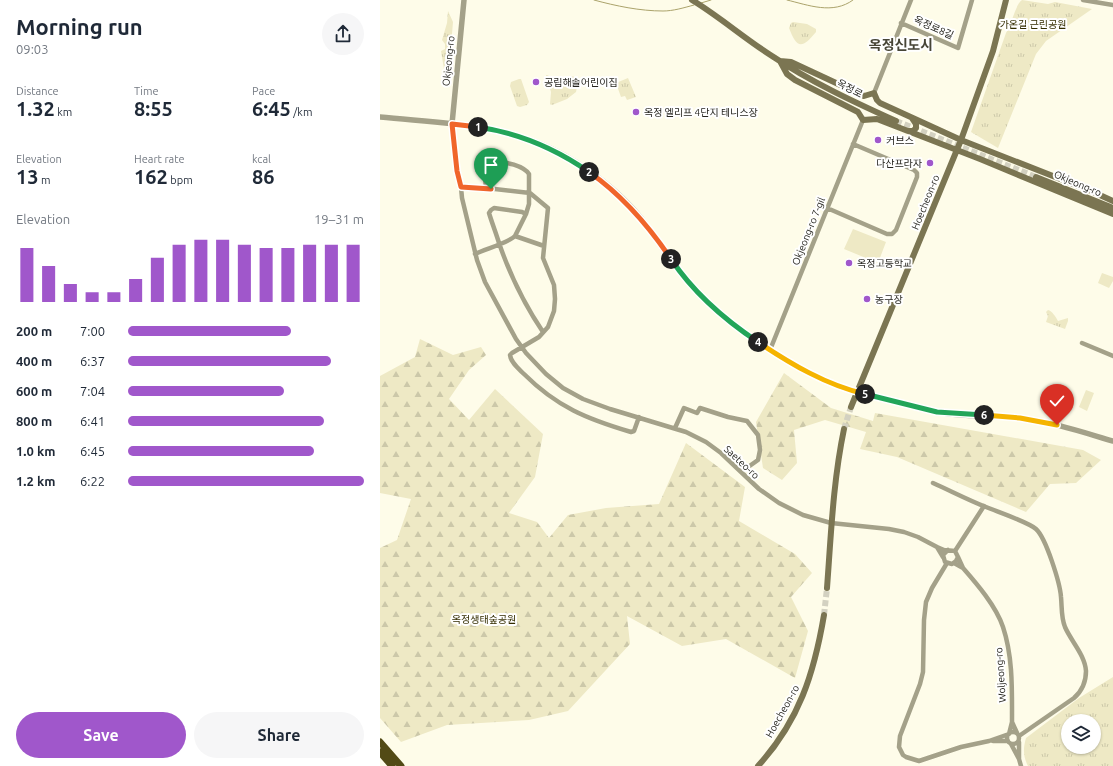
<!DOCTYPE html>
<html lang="en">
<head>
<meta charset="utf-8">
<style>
	:root { --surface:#fff; --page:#f6f6f7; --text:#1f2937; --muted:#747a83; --accent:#a057cb }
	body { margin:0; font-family:Ubuntu,"Noto Sans KR",sans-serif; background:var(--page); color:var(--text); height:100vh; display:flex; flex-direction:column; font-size:15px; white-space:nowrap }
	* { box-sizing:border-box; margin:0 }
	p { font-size:13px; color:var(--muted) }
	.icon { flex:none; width:22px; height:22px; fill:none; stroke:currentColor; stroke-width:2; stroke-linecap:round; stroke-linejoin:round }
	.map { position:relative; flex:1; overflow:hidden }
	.sheet { display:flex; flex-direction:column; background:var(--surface); width:380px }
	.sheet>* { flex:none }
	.tools { position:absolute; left:681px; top:714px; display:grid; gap:8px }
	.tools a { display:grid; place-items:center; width:40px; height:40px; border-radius:50%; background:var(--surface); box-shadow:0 1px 3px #0004; font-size:20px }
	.pin { position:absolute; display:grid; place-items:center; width:34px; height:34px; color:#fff; margin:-41px -17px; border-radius:50% 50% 50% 0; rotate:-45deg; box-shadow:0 0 4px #0007 }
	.pin .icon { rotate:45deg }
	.km { position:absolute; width:20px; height:20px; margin:-10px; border-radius:50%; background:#222; color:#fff; font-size:11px; line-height:20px; text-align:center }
	.round { display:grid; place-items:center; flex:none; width:42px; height:42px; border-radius:21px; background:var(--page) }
	.overview { display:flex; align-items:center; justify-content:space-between; height:68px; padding:0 16px }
	h1 { font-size:22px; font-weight:700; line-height:30px }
	.metrics { display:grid; grid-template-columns:repeat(3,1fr); gap:6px; height:68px; padding:4px 16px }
	.metrics div { display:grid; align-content:center }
	.metrics b { font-size:20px; font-weight:700 }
	.metrics small { font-size:11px; font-weight:400 }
	.metrics p { font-size:11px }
	.chart { height:112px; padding:8px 16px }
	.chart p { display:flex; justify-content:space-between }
	.chart svg { width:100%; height:72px; margin-top:4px; stroke:var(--accent); stroke-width:6 }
	.button { display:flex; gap:8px; margin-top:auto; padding:8px 16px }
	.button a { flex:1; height:46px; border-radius:24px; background:var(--accent); color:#fff; font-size:16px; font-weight:700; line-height:46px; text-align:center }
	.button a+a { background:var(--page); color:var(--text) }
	ul { padding:0 16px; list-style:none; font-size:13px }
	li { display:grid; grid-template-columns:64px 48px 1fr; align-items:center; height:30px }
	li i { height:10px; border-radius:5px; background:var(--accent) }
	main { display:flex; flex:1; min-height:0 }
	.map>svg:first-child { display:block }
	.grass { fill:url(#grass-tufts); fill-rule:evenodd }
	.forest { fill:url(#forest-firs) }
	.pitch { fill:#eee9c5 }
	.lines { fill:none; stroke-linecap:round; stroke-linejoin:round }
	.stream { stroke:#aba36b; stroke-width:1 }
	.secondary-tunnel { stroke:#d3d1c1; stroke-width:6; stroke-dasharray:6 3; stroke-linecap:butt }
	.minor { stroke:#a4a189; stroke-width:4.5 }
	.tertiary { stroke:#a4a189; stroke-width:5.5 }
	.secondary { stroke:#7b7552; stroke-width:6 }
	.trunk { stroke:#524a15; stroke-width:7 }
	.split-1-casing { stroke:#fff; stroke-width:8 }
	.split-2-casing { stroke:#fff; stroke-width:8 }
	.split-3-casing { stroke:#fff; stroke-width:8 }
	.split-4-casing { stroke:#fff; stroke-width:8 }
	.split-5-casing { stroke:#fff; stroke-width:8 }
	.split-6-casing { stroke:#fff; stroke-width:8 }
	.split-7-casing { stroke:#fff; stroke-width:8 }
	.split-1 { stroke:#f0652b; stroke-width:5 }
	.split-2 { stroke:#22a559; stroke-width:5 }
	.split-3 { stroke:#f0652b; stroke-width:5 }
	.split-4 { stroke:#22a559; stroke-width:5 }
	.split-5 { stroke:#f5b400; stroke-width:5 }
	.split-6 { stroke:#22a559; stroke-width:5 }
	.split-7 { stroke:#f5b400; stroke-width:5 }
	.poi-dot { fill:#a057cb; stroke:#fff; stroke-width:1.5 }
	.labels { text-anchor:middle; stroke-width:4; stroke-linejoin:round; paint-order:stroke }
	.park-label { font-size:10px; fill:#342d00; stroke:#fff }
	.street-label { font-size:10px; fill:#26251f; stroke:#fff }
	.poi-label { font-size:10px; fill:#26251f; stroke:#fff; text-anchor:start }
	.district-label { font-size:14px; font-weight:bold; fill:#474536; stroke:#fff }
</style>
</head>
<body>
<main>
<section class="sheet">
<div class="overview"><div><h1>Morning run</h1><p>09:03</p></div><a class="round"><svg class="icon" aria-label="share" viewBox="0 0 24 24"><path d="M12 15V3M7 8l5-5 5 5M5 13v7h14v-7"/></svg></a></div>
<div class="metrics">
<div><p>Distance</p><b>1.32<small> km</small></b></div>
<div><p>Time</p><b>8:55</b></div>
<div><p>Pace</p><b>6:45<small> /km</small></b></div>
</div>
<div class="metrics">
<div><p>Elevation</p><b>13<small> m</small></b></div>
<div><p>Heart rate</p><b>162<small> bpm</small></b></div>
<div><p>kcal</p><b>86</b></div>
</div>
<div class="chart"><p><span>Elevation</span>19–31 m</p>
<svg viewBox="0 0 160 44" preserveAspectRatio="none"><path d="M5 44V11M15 44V22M25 44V33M35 44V38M45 44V38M55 44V30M65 44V17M75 44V9M85 44V6M95 44V6M105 44V9M115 44V11M125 44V11M135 44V9M145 44V9M155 44V9"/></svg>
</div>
<ul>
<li><b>200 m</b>7:00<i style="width:69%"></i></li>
<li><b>400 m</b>6:37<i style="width:86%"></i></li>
<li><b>600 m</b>7:04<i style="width:66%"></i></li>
<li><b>800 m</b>6:41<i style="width:83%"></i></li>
<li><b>1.0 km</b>6:45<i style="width:79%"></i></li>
<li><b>1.2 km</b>6:22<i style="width:100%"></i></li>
</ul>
<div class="button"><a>Save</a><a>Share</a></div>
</section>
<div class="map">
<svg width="733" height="766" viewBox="0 0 733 766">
	<defs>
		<pattern id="grass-tufts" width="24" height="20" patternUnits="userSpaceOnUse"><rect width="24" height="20" fill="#eee9c5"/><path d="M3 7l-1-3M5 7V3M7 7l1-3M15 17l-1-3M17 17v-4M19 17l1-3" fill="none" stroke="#ccc8a9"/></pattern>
		<pattern id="forest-firs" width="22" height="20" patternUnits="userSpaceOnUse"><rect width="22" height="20" fill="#eee9c5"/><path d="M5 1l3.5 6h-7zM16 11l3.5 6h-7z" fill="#ccc8a9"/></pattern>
	</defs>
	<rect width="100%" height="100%" fill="#fefce9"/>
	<path class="grass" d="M642 0 668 4 675 2 712 9 666 41 656 54 618 148 591 132 626 33C632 24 635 5 642 0Z
		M68 11 73 22 69 70 68 71 64 69 61 51 65 49V44L62 40 67 23Z
		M413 22 427 24 436 29V32C422 49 417 49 409 28L411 23Z
		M166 75H167L179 81 191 76 196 77 198 82 196 92 187 99 172 105 170 104 171 92Z
		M248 78 256 97 247 100 245 96 241 97 236 83Z
		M139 79H141L149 102 147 105 140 107 137 106 130 86 131 82Z
		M668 310C672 311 676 317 678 321L688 318V321L685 329 666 322 668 316 666 312Z
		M733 677V766H648C643 757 643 748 646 738L699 698ZM688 721H714V747H688Z"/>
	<path class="forest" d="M40 339 73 355 101 347 106 355 89 370 69 399 89 420 115 389 163 434 155 477 129 513 157 522 169 538 188 515 226 508 279 504 306 443 365 487 359 521 415 554 432 573 411 597 428 631 415 678 346 639 302 646 247 616 250 644 188 711 149 720 67 725 21 742 0 718V548L17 540 31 499 0 493V376L35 357Z
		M404 373 451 408 493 421 495 413 703 450 721 460 696 483 670 484 646 512 517 457 480 449 486 432 445 420 414 430 417 463 402 480 383 468 376 422Z"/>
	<path class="pitch" d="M473 229 506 242 498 263 464 249Z
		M722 273 733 277V281L729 288 718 283Z
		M706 390 714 393 707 411 699 407Z"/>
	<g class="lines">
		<path class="stream" d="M214 0C236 6 260 11 283 11 293 11 303 8 314 5
			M407 0C428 5 453 15 473 0
			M321 3 331 0"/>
		<path class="secondary-tunnel" d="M516 121 656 177
			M464 429 471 407
			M444 615 447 588"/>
		<path class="minor" d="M703 0 733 5
			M521 23 578 48 592 0
			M494 93 531 0
			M72 124 77 171 81 187 82 198 97 260 105 282 136 339 146 353 166 374 183 388 203 399 230 409 306 432 326 442 341 453 379 489 399 503 423 515 451 523 509 529 524 532 538 537 557 547
			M81 187 106 188 150 193 168 208 163 258 174 285 175 299 174 311 168 327 159 337 132 353 130 355C131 363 139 369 144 374 177 407 207 419 251 432L254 431 259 417
			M106 188 104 167 107 161 110 160C122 162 142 164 149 174V204L146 214
			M447 208 507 234H512L516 230 537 177V173L534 170 473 144
			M135 236 164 246
			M95 254C105 249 128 243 135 236L146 214 142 212 114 208 111 210 109 213C112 223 116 233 119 243 130 275 144 304 163 332
			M702 343 733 356
			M390 350 483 120
			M295 428 304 408 317 413 320 408 348 417 367 421 378 435 380 450 378 460 361 472
			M553 483C571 491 588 500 606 507 618 512 648 522 656 529 666 538 680 583 681 597 682 607 681 617 685 627 691 641 705 655 706 671 706 682 702 691 694 698L639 736
			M575 551 604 506
			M563 557 557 547 564 550 575 551 578 557 576 561 572 564 565 562 563 555 568 550
			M567 563 552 588 546 602 544 620 543 672 540 684 520 736 519 747 523 755 526 757 539 761 581 747 609 741 629 734 632 722 637 733
			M574 563 583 568 578 557
			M583 568C597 584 616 606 623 627 633 657 632 690 632 722
			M627 738a6 6 0 1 1 12 0a6 6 0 1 1-12 0Z
			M613 741H628
			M631 744 639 759V742
			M639 759 641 766"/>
		<path class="tertiary" d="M0 117C58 123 118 123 172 149 205 165 238 190 261 218 276 238 289 260 306 279 338 316 381 347 425 371 453 386 484 394 515 402 529 405 542 409 556 412 583 417 612 415 640 418 672 422 702 432 733 441
			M72 124 84 0"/>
		<path class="secondary" d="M312 0C340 17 365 39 392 56 431 82 474 102 516 121
			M400 61 407 74 415 80 478 112 483 120 497 119 600 159 733 214
			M400 61 411 62 484 96 494 93 497 100 500 103 581 140 711 191 733 201
			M528 131H533L536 128V124L532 118
			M656 177 733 208
			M471 407 581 140 613 51 626 0
			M447 588C451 535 453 482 464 429
			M378 766C419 721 434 674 444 615"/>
		<path class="trunk" d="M0 742 21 766
			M0 752 12 766"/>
	</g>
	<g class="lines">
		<g class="split-1-casing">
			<path id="split-1" d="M98 127 72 124 77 171 81 187 111 189"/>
		</g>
		<g class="split-2-casing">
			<path id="split-2" d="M98 127C138 133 176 149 209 172"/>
		</g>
		<g class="split-3-casing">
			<path id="split-3" d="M209 172C242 195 268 225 291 259"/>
		</g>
		<g class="split-4-casing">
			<path id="split-4" d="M291 259C313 292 345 320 378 342"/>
		</g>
		<g class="split-5-casing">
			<path id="split-5" d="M378 342C411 364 446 385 485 394"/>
		</g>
		<g class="split-6-casing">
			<path id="split-6" d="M485 394 557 412 604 415"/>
		</g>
		<g class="split-7-casing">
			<path id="split-7" d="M604 415 640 418 677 425"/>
		</g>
		<use href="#split-1" class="split-1"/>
		<use href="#split-2" class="split-2"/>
		<use href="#split-3" class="split-3"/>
		<use href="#split-4" class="split-4"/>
		<use href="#split-5" class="split-5"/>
		<use href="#split-6" class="split-6"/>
		<use href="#split-7" class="split-7"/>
	</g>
	<g class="poi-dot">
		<circle cx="156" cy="82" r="4"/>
		<circle cx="256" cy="112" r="4"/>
		<circle cx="498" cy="140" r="4"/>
		<circle cx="550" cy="163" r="4"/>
		<circle cx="469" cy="263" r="4"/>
		<circle cx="487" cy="299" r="4"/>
	</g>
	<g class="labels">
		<g class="park-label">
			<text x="653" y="28">가온길 근린공원</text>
			<text x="104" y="623">옥정생태숲공원</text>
		</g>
		<g class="street-label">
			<text transform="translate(554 27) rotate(24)" y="4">옥정로8길</text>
			<text transform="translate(68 61) rotate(-84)" y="4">Okjeong-ro</text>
			<text transform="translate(470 88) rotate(27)" y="4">옥정로</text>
			<text transform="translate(698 183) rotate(23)" y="4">Okjeong-ro</text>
			<text transform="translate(545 202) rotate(-68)" y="4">Hoecheon-ro</text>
			<text transform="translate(428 231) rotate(-68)" y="4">Okjeong-ro 7-gil</text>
			<text transform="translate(362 462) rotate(43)" y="4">Saeteo-ro</text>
			<text transform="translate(620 675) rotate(-94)" y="4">Woljeong-ro</text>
			<text transform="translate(402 711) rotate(-61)" y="4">Hoecheon-ro</text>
		</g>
		<g class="poi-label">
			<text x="164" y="86">공립해솔어린이집</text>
			<text x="264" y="116">옥정 엘리프 4단지 테니스장</text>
			<text x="506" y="144">커브스</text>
			<text x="542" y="167" text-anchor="end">다산프라자</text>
			<text x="477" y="267">옥정고등학교</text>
			<text x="495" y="303">농구장</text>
		</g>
		<g class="district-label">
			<text x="521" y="50">옥정신도시</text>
		</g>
	</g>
</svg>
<div class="tools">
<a><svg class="icon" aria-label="layers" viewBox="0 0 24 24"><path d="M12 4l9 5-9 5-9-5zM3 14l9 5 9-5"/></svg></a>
</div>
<div class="pin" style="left:111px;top:189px;background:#1e9e55"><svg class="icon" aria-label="arrive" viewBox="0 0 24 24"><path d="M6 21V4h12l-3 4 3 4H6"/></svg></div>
<div class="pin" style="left:677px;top:425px;background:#d93025"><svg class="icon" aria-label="check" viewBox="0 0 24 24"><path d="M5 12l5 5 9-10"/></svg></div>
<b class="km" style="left:98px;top:127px">1</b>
<b class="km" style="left:209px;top:172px">2</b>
<b class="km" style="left:291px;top:259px">3</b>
<b class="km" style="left:378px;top:342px">4</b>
<b class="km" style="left:485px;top:394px">5</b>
<b class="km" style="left:604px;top:415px">6</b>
</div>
</main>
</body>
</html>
